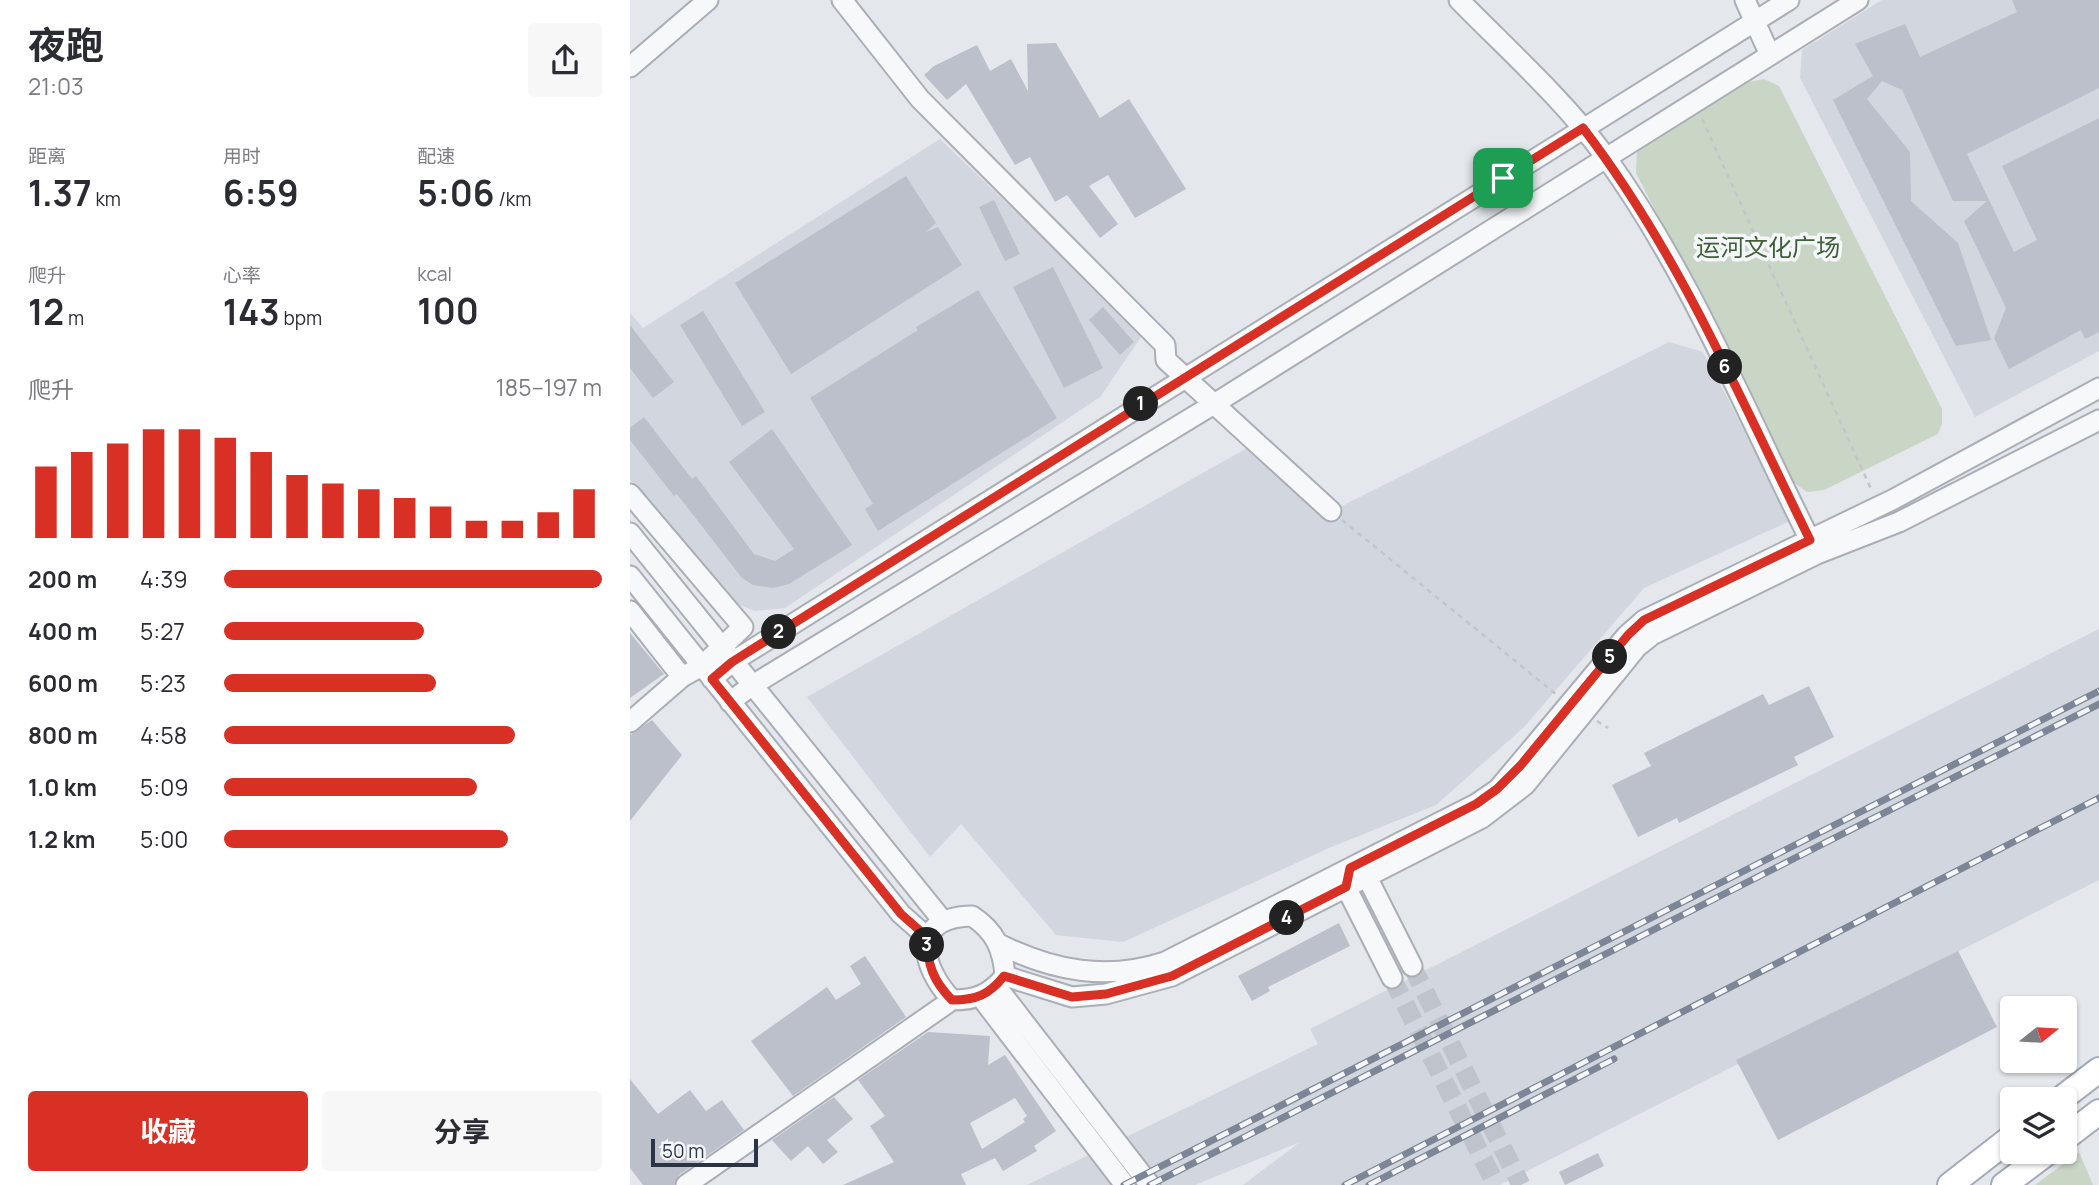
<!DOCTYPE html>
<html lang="zh">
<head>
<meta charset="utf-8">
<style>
	:root { --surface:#fff; --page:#f7f7f7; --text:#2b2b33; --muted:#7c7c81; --accent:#d93025 }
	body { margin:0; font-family:Manrope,"Noto Sans SC",sans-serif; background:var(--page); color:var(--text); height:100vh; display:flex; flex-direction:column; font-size:26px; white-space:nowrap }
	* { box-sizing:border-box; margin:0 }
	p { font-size:23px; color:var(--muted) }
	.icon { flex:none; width:38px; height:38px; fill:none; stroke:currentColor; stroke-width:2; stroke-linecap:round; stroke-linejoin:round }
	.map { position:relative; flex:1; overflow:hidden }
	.drawer { display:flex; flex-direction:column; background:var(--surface); width:630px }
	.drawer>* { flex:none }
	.needle { width:46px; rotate:72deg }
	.fabs { position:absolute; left:1370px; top:996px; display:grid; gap:14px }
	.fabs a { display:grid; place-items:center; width:77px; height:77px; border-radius:7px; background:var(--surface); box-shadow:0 2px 5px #0004; font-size:35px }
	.scale { position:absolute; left:21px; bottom:18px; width:107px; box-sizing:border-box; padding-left:7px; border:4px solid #2b3445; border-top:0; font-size:19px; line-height:24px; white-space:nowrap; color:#2b3445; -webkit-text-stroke:5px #f4f6f9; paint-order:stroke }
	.pin { position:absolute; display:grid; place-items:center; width:60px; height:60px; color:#fff; margin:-30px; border-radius:14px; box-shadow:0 4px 10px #0006 }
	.km { position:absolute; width:35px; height:35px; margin:-18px; border-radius:50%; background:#222; color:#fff; font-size:19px; line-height:35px; text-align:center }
	.round { display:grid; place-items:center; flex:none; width:74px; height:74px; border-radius:7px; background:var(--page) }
	.overview { display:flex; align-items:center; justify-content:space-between; height:119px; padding:0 28px }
	h1 { font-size:38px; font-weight:700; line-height:52px }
	.stats { display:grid; grid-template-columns:repeat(3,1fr); gap:10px; height:119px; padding:7px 28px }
	.stats div { display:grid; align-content:center }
	.stats b { font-size:35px; font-weight:700 }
	.stats small { font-size:19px; font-weight:400 }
	.stats p { font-size:19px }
	.chart { height:196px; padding:14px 28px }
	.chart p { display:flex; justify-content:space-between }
	.chart svg { width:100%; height:126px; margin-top:7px; stroke:var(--accent); stroke-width:6 }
	.button { display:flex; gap:14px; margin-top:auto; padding:14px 28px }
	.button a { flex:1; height:80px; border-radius:7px; background:var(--accent); color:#fff; font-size:28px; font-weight:700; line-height:80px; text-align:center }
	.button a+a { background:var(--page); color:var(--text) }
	ul { padding:0 28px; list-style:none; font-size:23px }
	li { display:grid; grid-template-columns:112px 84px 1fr; align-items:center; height:52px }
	li i { height:18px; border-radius:9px; background:var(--accent) }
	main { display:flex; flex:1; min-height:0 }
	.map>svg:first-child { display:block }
	.built { fill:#d2d6de }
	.green { fill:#c9d6c5 }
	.building { fill:#bbc0ca; fill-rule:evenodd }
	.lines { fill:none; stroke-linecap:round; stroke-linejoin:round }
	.minor-tunnel { stroke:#bfc3cb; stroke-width:19; stroke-dasharray:19 10; stroke-linecap:butt }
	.minor-casing { stroke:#a9aeb7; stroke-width:23 }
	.major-casing { stroke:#a3abb8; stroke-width:28 }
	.path { stroke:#c2c5cb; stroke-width:2.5; stroke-dasharray:5 5; stroke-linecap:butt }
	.minor { stroke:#f7f8fa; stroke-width:19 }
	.major { stroke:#fff; stroke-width:24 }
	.rail-casing { stroke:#7d8696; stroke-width:7 }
	.rail { stroke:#f4f6f9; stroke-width:4.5; stroke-dasharray:13; stroke-linecap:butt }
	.route-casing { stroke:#fff; stroke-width:14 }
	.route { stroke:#d93025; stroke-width:9 }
	.labels { text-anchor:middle; stroke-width:7; stroke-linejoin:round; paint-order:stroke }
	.park-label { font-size:24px; fill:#3f6138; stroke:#f4f6f9 }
</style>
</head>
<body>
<main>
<section class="drawer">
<div class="overview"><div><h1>夜跑</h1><p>21:03</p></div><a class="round"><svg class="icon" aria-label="share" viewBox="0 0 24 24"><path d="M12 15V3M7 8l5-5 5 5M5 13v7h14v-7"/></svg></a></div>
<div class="stats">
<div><p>距离</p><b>1.37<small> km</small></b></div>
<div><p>用时</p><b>6:59</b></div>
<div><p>配速</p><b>5:06<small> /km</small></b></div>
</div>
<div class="stats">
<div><p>爬升</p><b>12<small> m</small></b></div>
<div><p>心率</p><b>143<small> bpm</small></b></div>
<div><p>kcal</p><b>100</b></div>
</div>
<div class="chart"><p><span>爬升</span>185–197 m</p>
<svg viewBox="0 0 160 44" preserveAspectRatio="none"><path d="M5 44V19M15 44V14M25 44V11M35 44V6M45 44V6M55 44V9M65 44V14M75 44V22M85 44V25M95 44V27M105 44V30M115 44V33M125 44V38M135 44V38M145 44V35M155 44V27"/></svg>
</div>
<ul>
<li><b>200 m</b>4:39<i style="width:100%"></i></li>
<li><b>400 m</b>5:27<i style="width:53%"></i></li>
<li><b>600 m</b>5:23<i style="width:56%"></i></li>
<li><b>800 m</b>4:58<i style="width:77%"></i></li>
<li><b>1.0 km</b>5:09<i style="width:67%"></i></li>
<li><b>1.2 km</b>5:00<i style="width:75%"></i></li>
</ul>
<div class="button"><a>收藏</a><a>分享</a></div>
</section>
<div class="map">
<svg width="1469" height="1185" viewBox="0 0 1469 1185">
	<rect width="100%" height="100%" fill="#e4e7ec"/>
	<path class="built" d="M1252 0H1469V351L1345 417 1170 78 1172 50Z
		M310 139 513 334 470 397 155 608 125 611 102 602 0 480V313L13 328Z
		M1039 342 1073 352 1162 520 1014 588 894 727 806 805 699 848 493 942 426 935 331 824 300 857 177 697 617 448 694 515Z
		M1469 629V880L870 1185H613L670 1142 565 1185H397L688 1044 680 1029Z"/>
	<path class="green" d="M1134 79 1149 86 1312 409V423L1308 434 1194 490 1177 492 1163 482 1006 173 1007 152 1021 138 1119 82Z
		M1449 1152 1463 1185H1405Z"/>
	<path class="building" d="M1382 0H1469V88L1337 154 1384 252 1407 240 1372 166 1469 118V332L1455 339 1451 330 1379 369 1364 338 1376 308 1334 221 1357 201H1323L1272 90 1252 81 1237 99 1280 152 1281 201 1328 243 1361 340 1326 346 1203 100 1243 76 1225 44 1275 24 1290 57 1387 12Z
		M426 43 470 118 499 99 556 189 505 218 478 175 459 186 488 224 470 238 437 195 425 202 400 157 385 165 336 84 317 100 294 75 304 66 347 45 360 71 381 59 398 91 397 44Z
		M276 176 306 223 296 232 308 227 332 265 161 374 105 283Z
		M364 200 390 254 375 261 349 207Z
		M423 267 473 368 434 388 383 287Z
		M348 290 427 418 248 531 235 509 243 504 180 398 288 330 286 327Z
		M473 307 504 342 490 355 459 320Z
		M73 311 135 412 112 426 50 325Z
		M0 325 44 382 23 398 0 368Z
		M14 417 62 479 66 476 124 554 145 561 164 549 99 462 142 429 222 545 159 584 143 588 123 585 112 578 47 494 44 496 0 440V428Z
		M0 633 34 674 0 698Z
		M1179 686 1204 737 1164 757 1168 765 1049 823 1047 818 1008 837 982 785 1021 766 1014 753 1133 694 1139 705Z
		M22 720 52 755 0 821V735Z
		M709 923 720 946 638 987 640 991 622 1001 608 976Z
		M1328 951 1367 1027 1148 1140 1106 1060Z
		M235 956 276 1017 163 1096 121 1041 197 987 206 1000 231 984 220 966Z
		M298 1032 360 1036 358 1065 375 1055 426 1131 404 1146 407 1151 373 1171 365 1158 331 1174 336 1185H213L264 1162 240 1126 255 1116 228 1080ZM385 1098 397 1116 393 1119 395 1122 352 1149 340 1123Z
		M0 1079 28 1114 60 1090 76 1111 92 1100 114 1130 49 1175 44 1185H13L0 1168Z
		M204 1097 223 1119 197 1140 208 1152 193 1164 178 1146 161 1161 142 1140Z
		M968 1153 974 1166 935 1185 929 1172Z"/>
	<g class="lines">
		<path class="minor-tunnel" d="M782 966 891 1185
			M762 978 866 1185"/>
		<g class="minor-casing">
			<path id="minor" d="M212 0 290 99 535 345 536 360 701 511
				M829 0C878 50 933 99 975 156 1062 276 1118 418 1185 550
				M1115 0 1140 55
				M0 67 78 0
				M0 494 113 627 72 666 52 677 0 611
				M0 533 313 921
				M0 576 271 914 297 937
				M82 679 102 662 1159 0
				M100 702 121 686 584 404 1228 0
				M0 722 52 677
				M342 916C365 931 373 949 375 976 359 995 346 1000 322 1000 290 966 280 917 342 916Z
				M369 944C423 971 477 981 535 962L846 804 868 789 997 635 1014 620 1264 499 1469 388
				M375 976 442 997 476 994 542 976 852 818 895 785 1007 647 1022 635 1187 554 1269 522 1469 420
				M762 978 716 887 720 868 737 877 782 966
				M366 986 520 1185
				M350 996 495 1185
				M56 1185 322 1000"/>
		</g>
		<g class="major-casing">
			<path id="major" d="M1431 1099 1469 1070
				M1435 1138 1469 1112
				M1320 1185 1382 1137
				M1374 1185 1418 1152"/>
		</g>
		<path class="path" d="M1072 119 1242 491
			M712 520 927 695
			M967 721 978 728"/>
		<use href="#minor" class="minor"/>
		<use href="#major" class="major"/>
		<g class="rail-casing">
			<path id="rail" d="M494 1185 1469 691
				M520 1185 1469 704
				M715 1185 1469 798
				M739 1185 984 1059"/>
		</g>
		<use href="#rail" class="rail"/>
	</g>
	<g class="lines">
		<g class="route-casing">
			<path id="route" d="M953 128C1049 253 1111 400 1180 540L1014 620 998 635 891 765 867 789 846 804 720 868 716 887 542 976 476 994 442 997 374 976C359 995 346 1000 322 1000 303 981 297 964 297 937L271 914 82 679 102 662Z"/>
		</g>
		<use href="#route" class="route"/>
	</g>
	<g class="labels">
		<g class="park-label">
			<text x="1138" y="256">运河文化广场</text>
		</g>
	</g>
</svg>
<div class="fabs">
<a><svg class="needle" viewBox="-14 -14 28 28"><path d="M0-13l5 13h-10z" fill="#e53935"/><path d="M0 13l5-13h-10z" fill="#7c7c81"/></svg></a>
<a><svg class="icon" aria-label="layers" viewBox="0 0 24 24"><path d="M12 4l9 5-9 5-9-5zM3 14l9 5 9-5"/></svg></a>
</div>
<div class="scale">50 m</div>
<div class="pin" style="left:873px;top:178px;background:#1e9e55"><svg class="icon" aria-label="arrive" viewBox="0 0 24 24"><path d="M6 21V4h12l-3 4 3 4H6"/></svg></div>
<b class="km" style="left:511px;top:404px">1</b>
<b class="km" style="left:149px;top:632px">2</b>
<b class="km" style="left:297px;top:945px">3</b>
<b class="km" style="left:657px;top:918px">4</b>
<b class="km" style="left:980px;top:657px">5</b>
<b class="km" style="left:1095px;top:367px">6</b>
</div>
</main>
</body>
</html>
